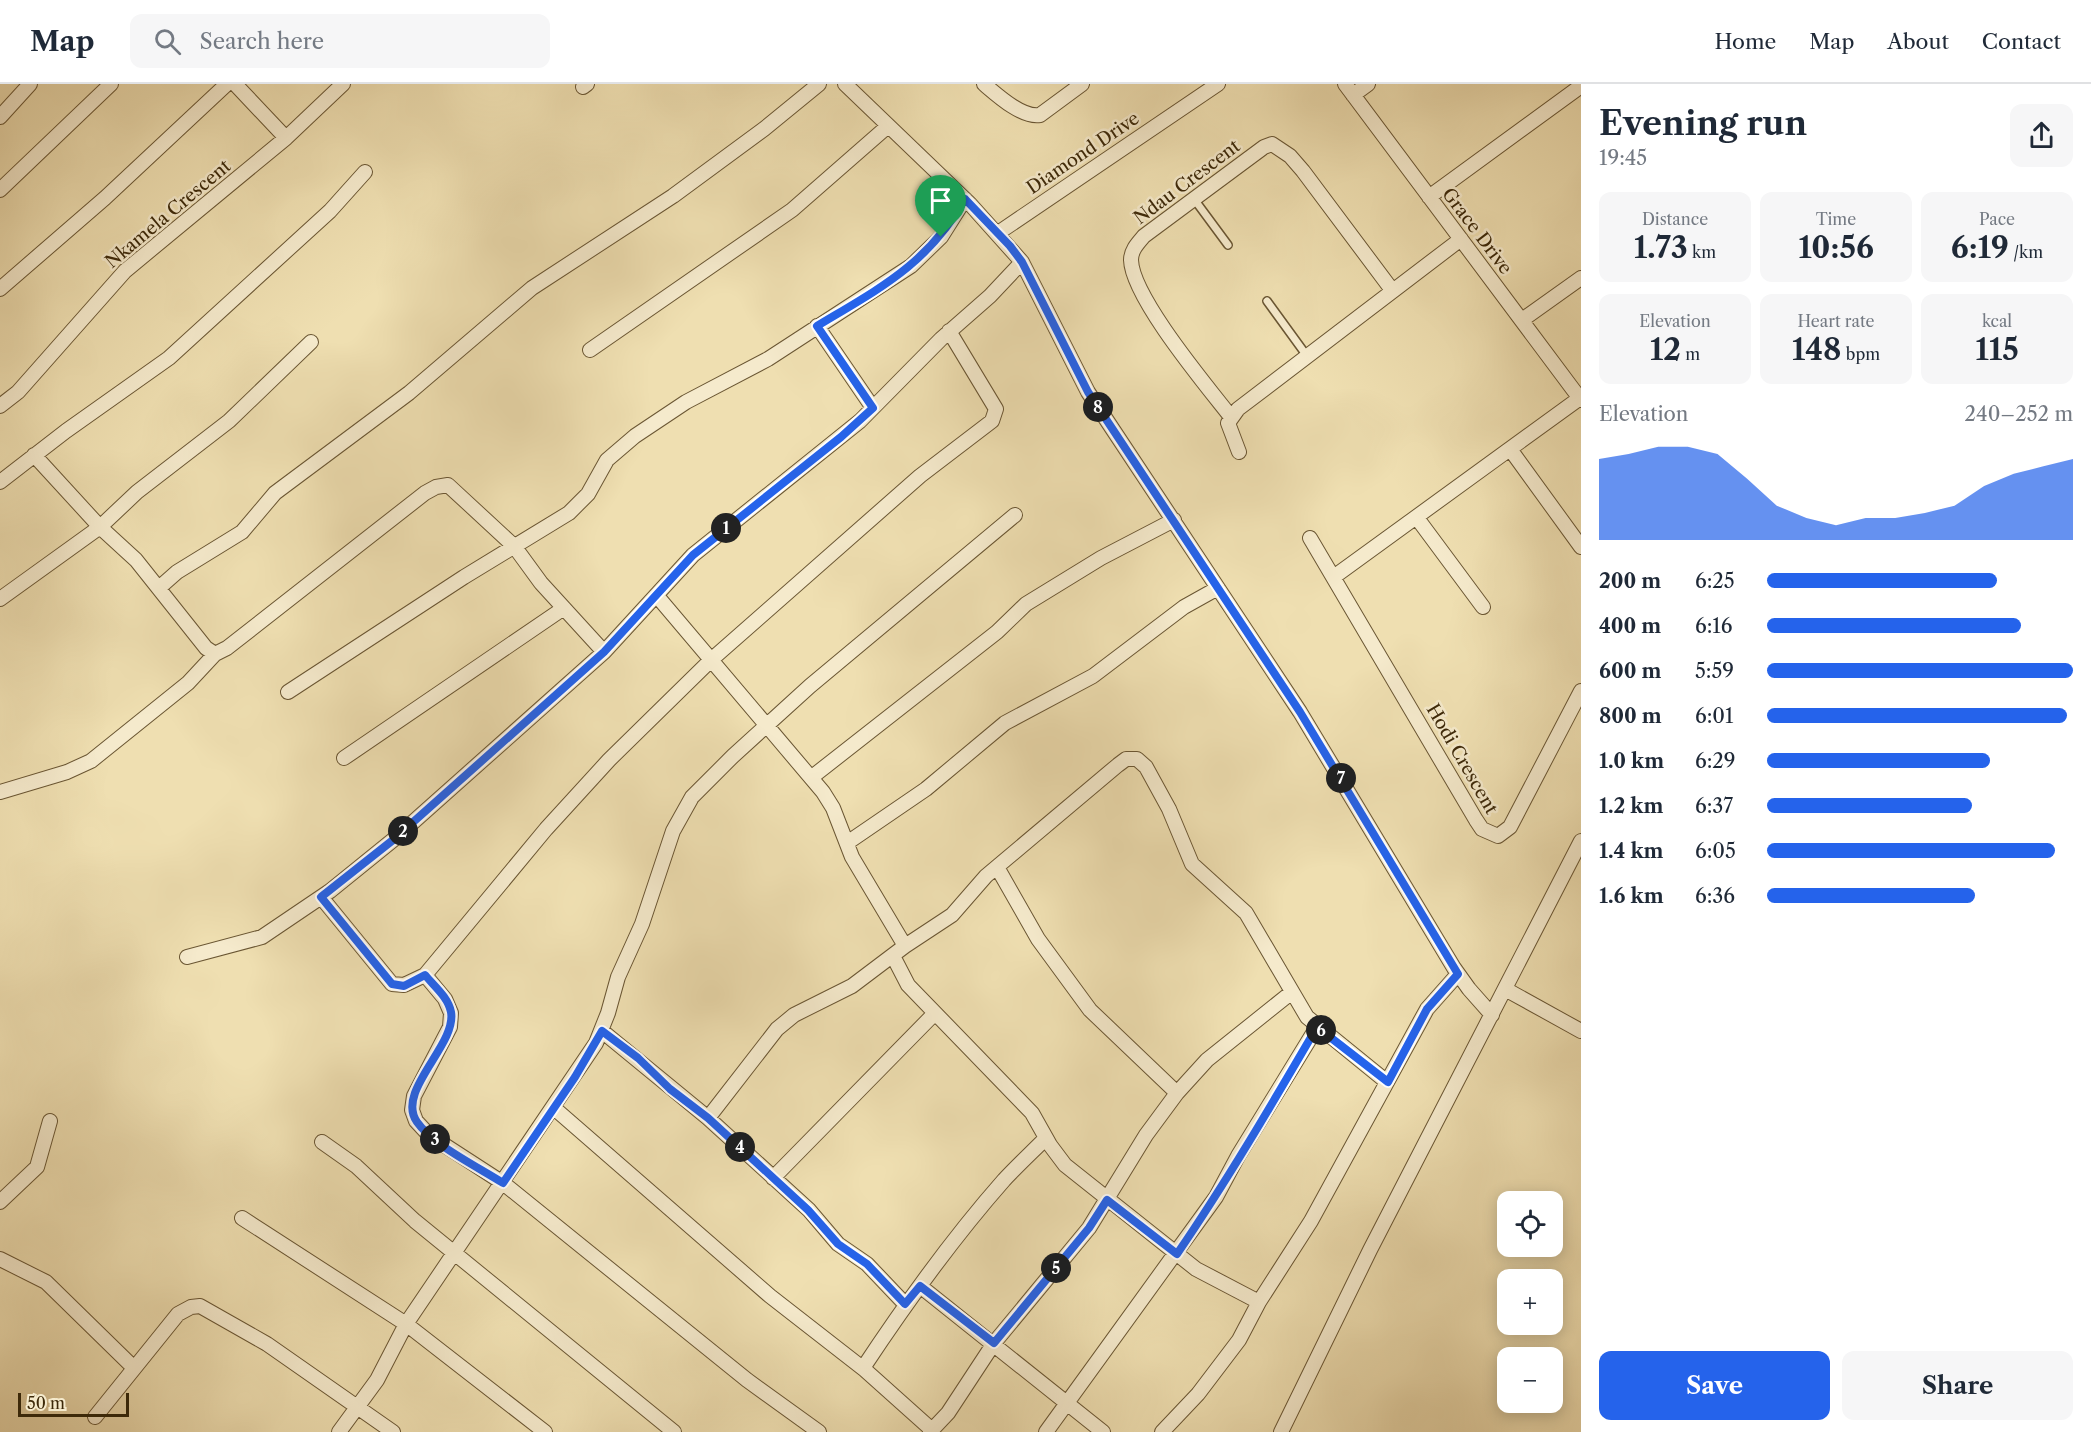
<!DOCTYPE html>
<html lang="en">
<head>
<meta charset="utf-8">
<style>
	:root { --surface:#fff; --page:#f6f6f7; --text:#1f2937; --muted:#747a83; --line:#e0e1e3; --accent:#2563eb }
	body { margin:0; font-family:"Libre Caslon Text",serif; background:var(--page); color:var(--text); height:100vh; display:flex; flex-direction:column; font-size:22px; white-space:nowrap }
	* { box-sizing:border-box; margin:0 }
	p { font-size:20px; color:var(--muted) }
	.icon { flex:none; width:33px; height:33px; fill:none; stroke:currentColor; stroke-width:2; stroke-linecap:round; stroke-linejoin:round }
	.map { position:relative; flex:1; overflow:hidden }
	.drawer { display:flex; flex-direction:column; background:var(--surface); width:510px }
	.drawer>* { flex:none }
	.controls { position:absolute; left:1497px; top:1107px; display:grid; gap:12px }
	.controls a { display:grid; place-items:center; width:66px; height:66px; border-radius:12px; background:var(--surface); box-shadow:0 3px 15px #0003; font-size:30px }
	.scale { position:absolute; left:18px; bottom:15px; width:111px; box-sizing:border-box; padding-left:6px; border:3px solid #3d2909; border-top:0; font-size:16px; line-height:21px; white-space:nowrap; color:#3d2909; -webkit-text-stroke:4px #f5eacc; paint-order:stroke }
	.pin { position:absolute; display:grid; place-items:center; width:51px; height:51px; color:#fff; margin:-62px -26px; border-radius:50% 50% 50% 0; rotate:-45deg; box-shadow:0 0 6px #0007 }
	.pin .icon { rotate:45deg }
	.km { position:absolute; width:30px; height:30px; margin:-15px; border-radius:50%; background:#222; color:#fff; font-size:16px; line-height:30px; text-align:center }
	.round { display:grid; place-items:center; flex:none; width:63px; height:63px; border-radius:12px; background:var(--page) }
	.overview { display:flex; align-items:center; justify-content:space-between; height:102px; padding:0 18px }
	h1 { font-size:33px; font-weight:700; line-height:45px }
	.figures { display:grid; grid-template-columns:repeat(3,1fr); gap:9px; height:102px; padding:6px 18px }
	.figures div { display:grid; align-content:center; border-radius:12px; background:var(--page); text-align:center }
	.figures b { font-size:30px; font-weight:700 }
	.figures small { font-size:16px; font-weight:400 }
	.figures p { font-size:16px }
	.chart { height:168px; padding:12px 18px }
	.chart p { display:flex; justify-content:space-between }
	.chart svg { width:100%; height:108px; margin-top:6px; fill:var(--accent); opacity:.7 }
	.primary-button { display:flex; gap:12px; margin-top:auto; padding:12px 18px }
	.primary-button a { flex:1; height:69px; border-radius:12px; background:var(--accent); color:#fff; font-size:24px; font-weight:700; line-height:69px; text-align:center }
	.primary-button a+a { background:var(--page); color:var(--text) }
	ul { padding:0 18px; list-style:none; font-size:20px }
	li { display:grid; grid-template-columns:96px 72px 1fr; align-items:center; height:45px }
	li i { height:15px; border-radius:8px; background:var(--accent) }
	header { display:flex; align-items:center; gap:36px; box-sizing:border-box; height:84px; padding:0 30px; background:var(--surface); border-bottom:2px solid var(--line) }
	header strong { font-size:28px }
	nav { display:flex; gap:33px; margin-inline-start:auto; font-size:21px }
	.search { width:420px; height:54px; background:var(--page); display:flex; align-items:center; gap:15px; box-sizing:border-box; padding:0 21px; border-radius:12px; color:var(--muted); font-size:22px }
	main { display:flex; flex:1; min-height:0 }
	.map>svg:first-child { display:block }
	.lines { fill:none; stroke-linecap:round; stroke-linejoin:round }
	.lane-casing { stroke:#6a5633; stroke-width:10 }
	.street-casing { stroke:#6a5633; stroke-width:16 }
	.lane { stroke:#f5eacc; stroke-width:7 }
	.street { stroke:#f5eacc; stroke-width:14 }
	.route-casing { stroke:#fff; stroke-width:12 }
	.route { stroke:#2563eb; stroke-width:8 }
	.labels { text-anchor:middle; stroke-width:5; stroke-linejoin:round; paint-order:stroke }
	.street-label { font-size:18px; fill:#3d2909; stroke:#f5eacc }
</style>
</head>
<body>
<header>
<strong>Map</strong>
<div class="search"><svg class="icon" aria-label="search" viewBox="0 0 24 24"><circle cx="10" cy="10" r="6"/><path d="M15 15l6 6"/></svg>Search here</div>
<nav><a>Home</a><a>Map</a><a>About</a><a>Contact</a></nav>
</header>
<main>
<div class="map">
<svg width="1581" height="1348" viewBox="0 0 1581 1348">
	<rect width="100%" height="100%" fill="#efdfb1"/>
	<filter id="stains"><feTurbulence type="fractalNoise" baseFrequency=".00333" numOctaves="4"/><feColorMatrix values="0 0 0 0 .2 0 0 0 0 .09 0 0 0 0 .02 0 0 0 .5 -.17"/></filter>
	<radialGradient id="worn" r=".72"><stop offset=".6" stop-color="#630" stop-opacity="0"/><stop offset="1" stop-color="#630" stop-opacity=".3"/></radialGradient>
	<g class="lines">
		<g class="lane-casing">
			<path id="lane" d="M1194 115 1228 161
				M1267 217 1307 272"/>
		</g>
		<g class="street-casing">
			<path id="street" d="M235 0 286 54
				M845 0 970 120 1022 178 1088 308 1300 628 1454 884 1469 905 1492 931
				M984 0C997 11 1022 34 1040 31L1082 0
				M1345 0 1581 316
				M583 3 587 0
				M1353 11 1368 0
				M0 33 30 0
				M0 106 111 0
				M1429 113 1581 2
				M998 149 1218 0
				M0 205 105 114 227 0
				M1522 236 1581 194
				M817 242 873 324
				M590 266 792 126 888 42
				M0 322 18 308 125 187 286 54 343 0
				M1231 333C1206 301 1132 213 1131 176 1131 166 1138 159 1144 152L1264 63 1272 60 1290 72 1303 87 1392 206
				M1510 365 1581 463
				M1239 368 1228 339 1238 325 1461 155
				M34 371 100 443 136 476 206 564 215 570 227 564 425 409 436 403 448 401 514 462 541 499 604 568
				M0 398 66 347 169 274 330 127 365 88
				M1417 434 1483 523
				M1310 454 1476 736 1482 745 1498 752 1510 743 1581 607
				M1335 492 1580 314
				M160 503 177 488 242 448 275 409 409 309 532 204 673 112 764 45 819 0
				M657 512 823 708 833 724 852 773 905 862 852 902 794 931 777 945 708 1034
				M0 515 100 443 137 408 229 337 311 258
				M288 608 464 493 569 429 588 410 607 376 635 352 686 318 768 275 911 182 941 153 965 115
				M344 674 564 524
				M812 693 997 548 1026 520 1101 474 1174 436
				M0 708 67 688 91 677 188 599 215 570
				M847 759 926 705 1005 639 1093 592 1184 523 1218 504
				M997 783 1038 855 1090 926 1177 1009
				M321 813 392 900 404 901 425 891 546 745 609 676 711 576 920 392 992 337 996 325 949 247
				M905 862 952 831 986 792 1118 681 1126 675H1137L1146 683 1169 725 1192 780 1246 829 1307 933 1387 998
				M893 872 908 901 1032 1029 1050 1061 1065 1081 1196 1185 1259 1218
				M187 873 262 853 330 807 393 756 604 568 693 471 860 337 941 255 990 212 1022 178
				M425 891 445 915 451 929 450 943 414 1012 412 1026 416 1037 429 1051 503 1099 747 1296 819 1348
				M1505 905 1581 947
				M602 947 708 1034 809 1126 838 1160 867 1180 905 1220
				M554 1024 770 1212 865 1286 932 1346
				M322 1058 356 1082 415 1137 674 1348
				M773 1094 935 929
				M0 1118 37 1083 50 1037
				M242 1134 406 1240 545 1348
				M0 1175 46 1198 134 1284
				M920 1202 1103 1348
				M863 1284C906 1219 952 1155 1004 1096 1017 1082 1032 1068 1046 1054
				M95 1333 178 1230 191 1223 200 1222 267 1260 393 1348
				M339 1348 377 1296 406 1240 596 959 608 929 618 893 642 840 673 747 692 713 733 672 810 602 1015 431
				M930 1348 948 1329 994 1259 1089 1144 1146 1051 1177 1009 1207 976 1292 908
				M1046 1348 1216 1113 1238 1072 1317 943
				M1162 1348 1198 1310 1239 1256 1259 1218 1311 1137 1427 925 1458 890
				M1281 1348 1370 1166 1581 757"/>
		</g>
		<use href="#lane" class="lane"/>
		<use href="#street" class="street"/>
	</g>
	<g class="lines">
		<g class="route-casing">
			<path id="route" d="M965 115 1010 162 1022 178 1088 308 1300 628 1458 890 1427 925 1388 998 1317 943C1272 1020 1227 1097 1177 1170L1107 1116 1089 1144 994 1259 920 1202 905 1220 867 1180 838 1160 808 1126 708 1034 670 1005 638 974 602 947 575 993 503 1099C478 1083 433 1061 417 1038 395 1007 457 961 451 928 448 913 434 902 425 891L404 902 392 900 321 813 393 756 604 568 693 471 841 353 873 324 817 242C880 204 927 181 965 115Z"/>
		</g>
		<use href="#route" class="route"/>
	</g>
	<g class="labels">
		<g class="street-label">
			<text transform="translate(1083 69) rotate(-34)" y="6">Diamond Drive</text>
			<text transform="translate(1187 98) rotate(-37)" y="6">Ndau Crescent</text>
			<text transform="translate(168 130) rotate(-40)" y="6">Nkamela Crescent</text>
			<text transform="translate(1477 147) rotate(53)" y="6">Grace Drive</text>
			<text transform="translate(1462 675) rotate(60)" y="6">Hodi Crescent</text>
		</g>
	</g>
	<rect width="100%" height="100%" filter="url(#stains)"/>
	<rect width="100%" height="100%" fill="url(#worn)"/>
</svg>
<div class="controls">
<a><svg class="icon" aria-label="locate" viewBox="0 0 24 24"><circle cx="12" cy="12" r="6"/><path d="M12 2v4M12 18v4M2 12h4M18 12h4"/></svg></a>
<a>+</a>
<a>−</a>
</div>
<div class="scale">50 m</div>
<div class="pin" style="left:941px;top:153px;background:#1e9e55"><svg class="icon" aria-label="arrive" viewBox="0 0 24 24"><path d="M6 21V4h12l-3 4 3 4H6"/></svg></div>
<b class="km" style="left:726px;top:444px">1</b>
<b class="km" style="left:403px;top:747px">2</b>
<b class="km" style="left:435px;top:1055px">3</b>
<b class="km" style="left:740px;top:1063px">4</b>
<b class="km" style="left:1056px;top:1184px">5</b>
<b class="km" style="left:1321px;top:946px">6</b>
<b class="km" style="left:1341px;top:694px">7</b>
<b class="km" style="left:1098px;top:323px">8</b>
</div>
<section class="drawer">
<div class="overview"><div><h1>Evening run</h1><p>19:45</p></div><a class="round"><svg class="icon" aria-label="share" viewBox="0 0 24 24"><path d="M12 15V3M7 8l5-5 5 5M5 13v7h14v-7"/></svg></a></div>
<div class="figures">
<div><p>Distance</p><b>1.73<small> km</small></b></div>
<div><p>Time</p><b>10:56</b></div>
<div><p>Pace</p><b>6:19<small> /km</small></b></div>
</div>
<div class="figures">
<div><p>Elevation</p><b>12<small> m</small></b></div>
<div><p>Heart rate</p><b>148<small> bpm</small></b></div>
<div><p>kcal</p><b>115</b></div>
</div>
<div class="chart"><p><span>Elevation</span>240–252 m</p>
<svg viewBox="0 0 160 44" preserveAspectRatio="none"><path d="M0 44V11L10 9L20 6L30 6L40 9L50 19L60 30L70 35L80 38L90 35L100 35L110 33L120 30L130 22L140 17L150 14L160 11V44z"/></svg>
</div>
<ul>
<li><b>200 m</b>6:25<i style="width:75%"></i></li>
<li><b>400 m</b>6:16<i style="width:83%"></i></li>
<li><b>600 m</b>5:59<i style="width:100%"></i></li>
<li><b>800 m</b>6:01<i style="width:98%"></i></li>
<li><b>1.0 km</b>6:29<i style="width:73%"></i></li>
<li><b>1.2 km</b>6:37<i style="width:67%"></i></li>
<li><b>1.4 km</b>6:05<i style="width:94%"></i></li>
<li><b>1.6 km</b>6:36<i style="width:68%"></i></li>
</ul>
<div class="primary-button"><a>Save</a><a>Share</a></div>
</section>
</main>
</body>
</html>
